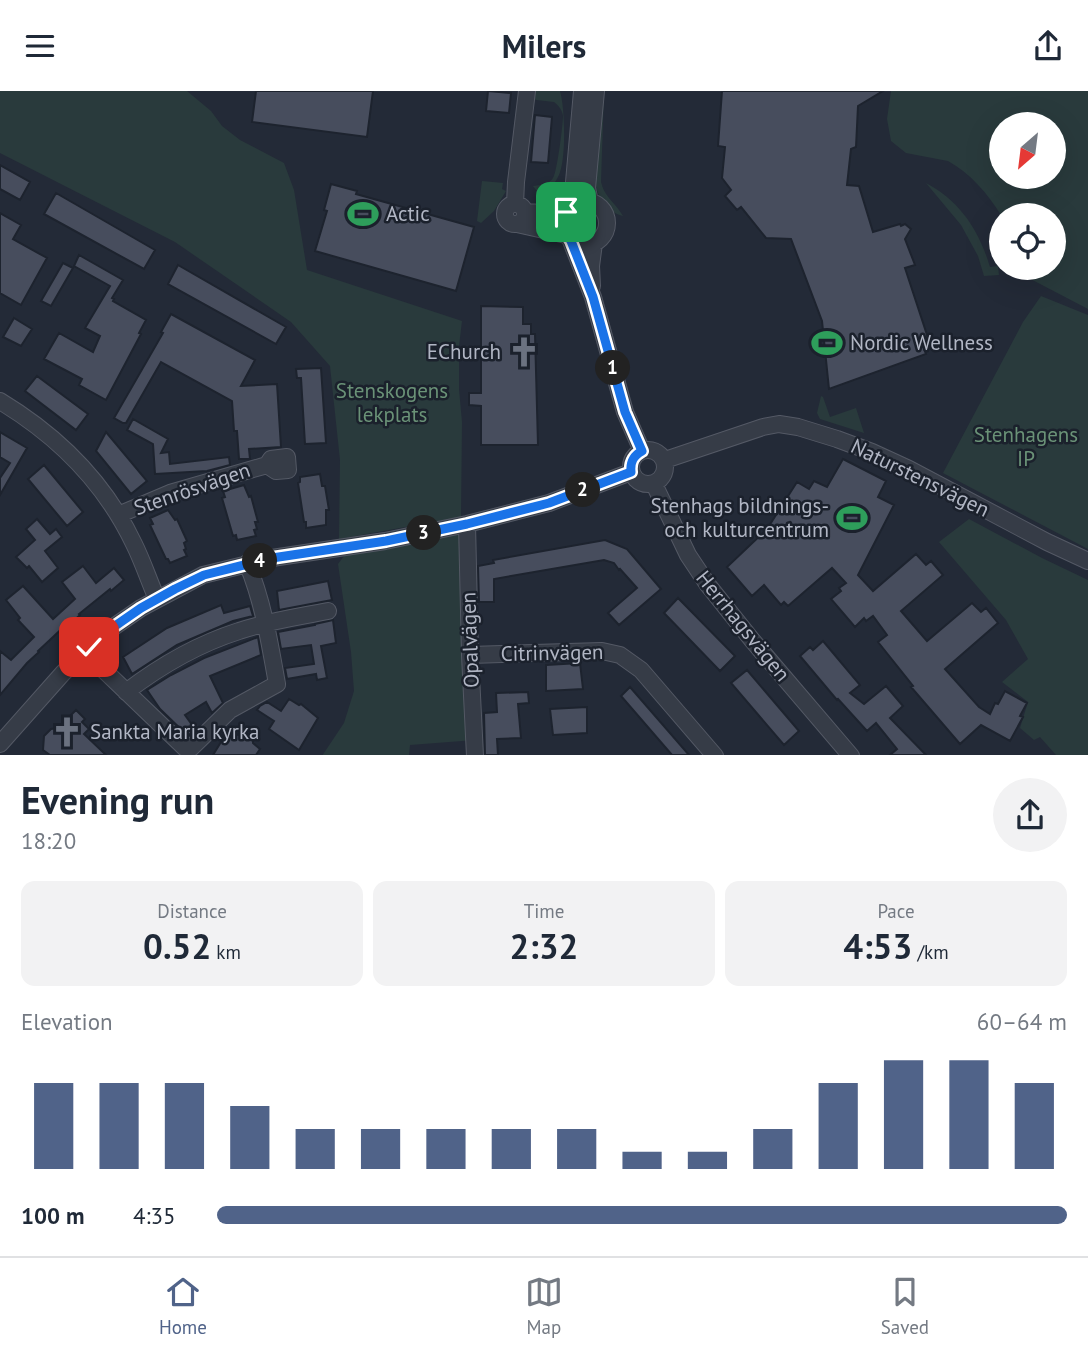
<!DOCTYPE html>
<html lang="en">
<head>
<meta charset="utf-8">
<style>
	:root { --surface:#fff; --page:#f2f2f3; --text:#1f2937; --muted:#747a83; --line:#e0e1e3; --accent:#506389 }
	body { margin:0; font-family:"PT Sans",sans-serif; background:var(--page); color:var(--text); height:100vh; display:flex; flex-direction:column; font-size:26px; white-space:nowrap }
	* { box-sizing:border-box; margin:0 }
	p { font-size:23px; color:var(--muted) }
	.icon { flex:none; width:38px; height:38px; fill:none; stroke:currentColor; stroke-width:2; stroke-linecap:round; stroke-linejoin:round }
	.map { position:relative; height:664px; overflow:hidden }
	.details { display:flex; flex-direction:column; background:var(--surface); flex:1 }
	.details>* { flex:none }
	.needle { width:46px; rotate:208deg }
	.buttons { position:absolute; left:989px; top:21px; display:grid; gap:14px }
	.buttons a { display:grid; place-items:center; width:77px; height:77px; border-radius:50%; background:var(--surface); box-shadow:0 7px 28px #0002; font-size:35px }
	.pin { position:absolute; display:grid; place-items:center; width:60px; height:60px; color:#fff; margin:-30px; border-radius:14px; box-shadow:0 4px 10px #0006 }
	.km { position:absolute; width:35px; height:35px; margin:-18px; border-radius:50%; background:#222; color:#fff; font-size:19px; line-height:35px; text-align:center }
	.round { display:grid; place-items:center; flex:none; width:74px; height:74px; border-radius:37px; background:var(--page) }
	.head { display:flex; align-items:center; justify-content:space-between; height:119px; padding:0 21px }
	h1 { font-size:38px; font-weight:700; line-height:52px }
	.stats { display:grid; grid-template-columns:repeat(3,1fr); gap:10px; height:119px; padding:7px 21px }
	.stats div { display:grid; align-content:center; border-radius:14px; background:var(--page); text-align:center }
	.stats b { font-size:35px; font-weight:700 }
	.stats small { font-size:19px; font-weight:400 }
	.stats p { font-size:19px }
	.chart { height:196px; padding:14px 21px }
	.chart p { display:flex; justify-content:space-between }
	.chart svg { width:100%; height:126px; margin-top:7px; stroke:var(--accent); stroke-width:6 }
	ul { padding:0 21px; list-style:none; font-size:23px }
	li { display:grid; grid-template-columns:112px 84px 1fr; align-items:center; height:52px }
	li i { height:18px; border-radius:9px; background:var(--accent) }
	header { display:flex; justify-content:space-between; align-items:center; height:91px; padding:0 21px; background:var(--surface); font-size:32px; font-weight:700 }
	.menu { display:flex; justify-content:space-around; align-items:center; height:98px; border-top:2px solid var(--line); background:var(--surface); font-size:19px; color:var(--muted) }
	.menu a { display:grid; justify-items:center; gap:4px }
	.menu .on { color:var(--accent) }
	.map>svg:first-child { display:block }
	.green { fill:#293a3c; fill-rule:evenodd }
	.building { fill:#474d5d; stroke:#1d232e; stroke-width:2 }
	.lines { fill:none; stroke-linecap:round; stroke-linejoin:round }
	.minor-casing { stroke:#545965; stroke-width:18 }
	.minor { stroke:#363c47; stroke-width:16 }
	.route-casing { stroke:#fff; stroke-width:14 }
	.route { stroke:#1a73e8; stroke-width:9 }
	.labels { text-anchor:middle; stroke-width:5; stroke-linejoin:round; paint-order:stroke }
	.poi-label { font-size:21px; fill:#b1b6c4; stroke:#1b212c; text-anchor:start }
	.park-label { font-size:21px; fill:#6a9277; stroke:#1b212c }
	.street-label { font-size:21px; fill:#b1b6c4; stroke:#1b212c }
</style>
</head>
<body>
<header><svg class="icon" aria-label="menu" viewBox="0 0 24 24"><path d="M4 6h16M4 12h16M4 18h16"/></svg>Milers<svg class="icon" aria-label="share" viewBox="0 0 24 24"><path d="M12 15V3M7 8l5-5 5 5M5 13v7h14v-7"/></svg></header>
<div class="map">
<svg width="1088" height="665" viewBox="0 0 1088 665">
	<rect width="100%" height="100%" fill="#232a37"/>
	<path class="green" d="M0 0H187L211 20 222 35 240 49 284 72 294 99 307 179 462 230 459 255V298L462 331 461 426 339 448 340 369 330 275 291 231 175 151 0 62Z
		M529 0H560C565 17 566 64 560 81 558 89 550 98 543 103L536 99 533 95C539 94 549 94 553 87 557 82 563 33 563 25 562 19 559 15 554 11L528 8Z
		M891 0H1088V218L1021 183 1020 177H1054V124H1001C988 103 970 82 948 70L906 62 891 50 887 28ZM1001 33H1054V86H1001Z
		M603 1H604L601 91C605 107 615 111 623 125 605 121 596 103 594 86Z
		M482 90 503 92 502 98 506 100 494 120 481 132 477 130Z
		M926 92C960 110 979 139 990 176L998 175 999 184 984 185 978 165 961 134Z
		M570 133a13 13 0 1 1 26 0a13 13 0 1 1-26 0Z
		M1041 205 1088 224V458L943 382 1023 231Z
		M821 305 823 306 830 326 856 317 864 342 820 328 817 322Z
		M969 428 1042 467 1088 489V664H1056L1040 646 1034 649 1020 637 1028 611 1002 591 1028 568 1006 529 939 451Z
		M460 442 475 649 410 654 409 664 322 665 344 632 354 600 351 561 338 473 344 465Z"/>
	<path class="building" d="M256 0H373L367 46 252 31Z
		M488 0 511 2 509 22 486 20Z
		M722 0H883L858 15 856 56 851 58 847 94 859 95 873 141 900 133 901 135 905 133 911 138 905 148 915 174 905 177 928 247 921 250 926 263 829 298 822 230 791 148 766 147 741 116 737 119 725 105 731 99 722 87 725 56 718 55Z
		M535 24 552 26 548 72 531 71Z
		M0 74 30 91 20 109 0 98Z
		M331 93 357 100 356 103 474 136 456 200 315 160 327 120 324 119Z
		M56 102 155 159 144 178 44 123Z
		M0 122 21 134 13 148 47 167 21 214 0 202Z
		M79 164 123 189 112 207 114 208 113 210 146 229 139 242 141 243 106 309 79 294 82 288 44 268 59 242 93 261 100 245 85 237 110 195 74 175Z
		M63 172 73 177 51 215 41 210Z
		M178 174 286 236 276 253 168 193Z
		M481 215 523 216V233H531V243H535L538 354H481V315L469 314V302H481Z
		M171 223 255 269 241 295 277 293 281 356 249 358 250 368H239L237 340H234L232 310 161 271 126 332H123L114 327 163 242 161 241Z
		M14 227 32 238 21 255 3 246Z
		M321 277 326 352 305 353 301 287H297L296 278Z
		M37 285 88 323 76 339 25 300Z
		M133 328 168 348 161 362 169 361 170 373 229 366 230 374 207 380 155 383 153 353 127 339Z
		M0 341 27 357 0 404V387L10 372 0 366Z
		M106 341 147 390 131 403 96 360Z
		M843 368 886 390 878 406 894 414 858 484 873 500 916 463 926 474 931 470 943 484 901 520 927 550 972 512 981 521 986 517 998 532 945 578 979 616 990 623 995 612 998 613 1005 600 1027 612 1020 625 1023 626 1010 650 981 634 960 653 911 596 913 595 878 551 887 544 873 525 866 530 864 527 855 536 831 508 841 500 839 497 846 492 832 477 788 515 784 511 781 514 764 494 752 505 727 476 767 438 797 391 809 398 814 390 827 396Z
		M44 374 83 421 67 435 28 388Z
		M320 383 322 395H325L329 419H326V434L306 437V431H304L298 392 300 391V386Z
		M244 394 249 406 251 405 258 431H255L257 438 254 439 256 445 237 449 236 444 233 445 222 407 225 406 223 400Z
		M168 419 175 429 177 428 187 450 184 452 186 458 184 459 187 465 170 472 168 468H166L150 434 153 433 150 427Z
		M37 428 50 443 56 438 62 446 45 460 58 477 42 491 29 475 27 477 16 466 35 449 26 438Z
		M605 449 627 458 661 498 619 534 608 522 637 497 620 478 619 479 614 472 604 469 494 488V511H479L478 475 494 472 493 469Z
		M83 475 96 492 114 477 124 489 111 500 110 498 79 523 80 524 68 535 67 533 38 560 39 561 27 572 0 604V560L11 569 34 546 18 529 20 527 6 509 23 495 53 528 75 508 62 491Z
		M328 490 332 509 279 519 277 500Z
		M678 507 735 565 720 580 664 522Z
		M221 514 224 522 250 515 253 525 233 530 177 554 132 583 123 566 167 537Z
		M333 529 336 552 321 555 327 587 317 589 316 583 287 588 285 577 314 573 311 554 281 558 278 541 315 534V533Z
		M258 546 261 564 210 585 223 612 212 622 206 611 185 624 195 638 188 645 160 618 147 599 171 584 204 567Z
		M823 550 860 594 850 602 864 613 886 595 903 615 890 627 926 664H890L897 658 876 632 867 640 838 608 837 609 800 565 810 556 813 559Z
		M580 572 583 598 546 600V574Z
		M747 579 799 640 784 654 731 592Z
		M630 596 689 664H672L621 605Z
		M528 601 529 612 518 613 521 647 497 648 498 664H485L484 622 497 621 496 602Z
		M289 608 299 614 301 613 318 627 299 659 269 638 274 630 257 619 260 615 267 611 281 620Z
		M587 616V642L553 644 550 618Z
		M76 619 85 628 82 631 89 638 84 643 106 664H50L43 659 44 645 51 638 58 637Z
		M229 638 238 644 242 643 253 649V652L260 658 256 664H213Z"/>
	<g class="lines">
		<g class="minor-casing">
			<path id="minor" d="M563 132a22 22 0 1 1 44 0a22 22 0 1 1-44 0Z
				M590 111 587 97 596 0
				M505 123a10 10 0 1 1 20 0a10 10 0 1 1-20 0Z
				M515 113 516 91 527 0
				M572 114 582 0
				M525 121 543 122 566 121
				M517 133 566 144
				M571 150 593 206 625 321 642 360
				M592 195 591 175 594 152
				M0 310C58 345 105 392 134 453 143 471 149 490 157 508
				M631 376a17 17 0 1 1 34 0a17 17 0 1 1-34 0Z
				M665 369 763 336 779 333 798 336 837 348 872 361 909 378 1047 451 1088 470
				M654 393 688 464 708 494 752 549 851 665
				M118 424 170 402 267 374 276 380 288 379 287 366 271 368 267 374
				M467 433 470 564 475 665
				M84 560 185 657H191L230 619 277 593C270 553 263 510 247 472
				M470 564 602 560 620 564 641 579 715 665
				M126 601C160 575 198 553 239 540 268 530 298 526 328 520
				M0 653 63 582 102 544 141 517 203 484 272 467 385 450 467 433 549 412 631 381"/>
		</g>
		<use href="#minor" class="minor"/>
	</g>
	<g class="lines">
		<g class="route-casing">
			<path id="route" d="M89 556 102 544 141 517 175 498 204 484 272 467 386 450 467 433 549 412 631 381C630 371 633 365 642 360L625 321 593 206 571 150 564 139 563 131 566 121"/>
		</g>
		<use href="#route" class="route"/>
	</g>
	<defs>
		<g id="stadium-bare" transform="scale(2.415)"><path d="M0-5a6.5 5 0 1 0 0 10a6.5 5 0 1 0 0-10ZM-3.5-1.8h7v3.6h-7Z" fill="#2e9e5b" stroke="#1b212c" stroke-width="2.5" paint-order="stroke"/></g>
		<g id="church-bare" transform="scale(2.415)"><path d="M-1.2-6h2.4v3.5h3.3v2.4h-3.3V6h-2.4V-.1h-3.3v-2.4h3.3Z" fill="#6b7280" stroke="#1b212c" stroke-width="2.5" paint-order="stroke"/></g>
	</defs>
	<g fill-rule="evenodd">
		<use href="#stadium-bare" x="363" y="123"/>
		<use href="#stadium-bare" x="827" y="252"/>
		<use href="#church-bare" x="524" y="261"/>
		<use href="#stadium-bare" x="852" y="427"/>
		<use href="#church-bare" x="67" y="641"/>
	</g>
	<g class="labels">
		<g class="poi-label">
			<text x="386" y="130">Actic</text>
			<text x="850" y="259">Nordic Wellness</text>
			<text x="501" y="268" text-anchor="end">EChurch</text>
			<text x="829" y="422" text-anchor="end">Stenhags bildnings-<tspan x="829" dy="24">och kulturcentrum</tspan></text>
			<text x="90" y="648">Sankta Maria kyrka</text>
		</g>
		<g class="park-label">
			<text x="392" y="307">Stenskogens<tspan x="392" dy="24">lekplats</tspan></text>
			<text x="1026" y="351">Stenhagens<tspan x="1026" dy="24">IP</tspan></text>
		</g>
		<g class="street-label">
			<text transform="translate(920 387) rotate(26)" y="7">Naturstensvägen</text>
			<text transform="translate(192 398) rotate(-19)" y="7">Stenrösvägen</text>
			<text transform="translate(743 535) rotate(51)" y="7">Herrhagsvägen</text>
			<text transform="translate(470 549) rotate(-92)" y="7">Opalvägen</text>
			<text transform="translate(552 562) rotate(-1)" y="7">Citrinvägen</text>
		</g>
	</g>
</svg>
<div class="buttons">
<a><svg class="needle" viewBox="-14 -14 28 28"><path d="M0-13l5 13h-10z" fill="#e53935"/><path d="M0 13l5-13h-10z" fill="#747a83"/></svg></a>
<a><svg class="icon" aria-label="locate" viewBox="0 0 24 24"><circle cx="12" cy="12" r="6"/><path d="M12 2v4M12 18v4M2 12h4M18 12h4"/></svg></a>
</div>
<div class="pin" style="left:566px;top:121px;background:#1e9e55"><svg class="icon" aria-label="arrive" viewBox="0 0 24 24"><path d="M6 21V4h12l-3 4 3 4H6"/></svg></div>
<div class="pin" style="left:89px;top:556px;background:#d93025"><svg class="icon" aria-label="check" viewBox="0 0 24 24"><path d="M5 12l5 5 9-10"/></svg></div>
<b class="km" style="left:613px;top:277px">1</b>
<b class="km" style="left:583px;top:399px">2</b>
<b class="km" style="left:424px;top:442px">3</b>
<b class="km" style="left:260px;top:470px">4</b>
</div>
<section class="details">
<div class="head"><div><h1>Evening run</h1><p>18:20</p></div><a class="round"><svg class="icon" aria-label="share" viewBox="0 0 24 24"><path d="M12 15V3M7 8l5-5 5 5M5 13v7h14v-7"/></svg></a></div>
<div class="stats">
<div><p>Distance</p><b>0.52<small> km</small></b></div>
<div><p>Time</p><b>2:32</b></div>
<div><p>Pace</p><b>4:53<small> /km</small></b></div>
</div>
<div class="chart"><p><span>Elevation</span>60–64 m</p>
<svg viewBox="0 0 160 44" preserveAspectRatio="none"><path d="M5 44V14M15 44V14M25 44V14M35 44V22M45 44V30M55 44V30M65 44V30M75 44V30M85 44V30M95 44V38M105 44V38M115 44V30M125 44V14M135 44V6M145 44V6M155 44V14"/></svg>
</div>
<ul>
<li><b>100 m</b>4:35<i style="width:100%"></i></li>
</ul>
</section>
<nav class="menu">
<a class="on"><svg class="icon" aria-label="home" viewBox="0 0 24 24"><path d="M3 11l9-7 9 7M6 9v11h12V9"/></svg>Home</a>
<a><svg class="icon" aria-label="map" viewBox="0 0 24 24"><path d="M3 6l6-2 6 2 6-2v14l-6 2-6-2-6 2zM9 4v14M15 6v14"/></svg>Map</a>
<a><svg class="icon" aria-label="saved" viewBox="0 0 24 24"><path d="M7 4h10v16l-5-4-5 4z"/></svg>Saved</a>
</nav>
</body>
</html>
